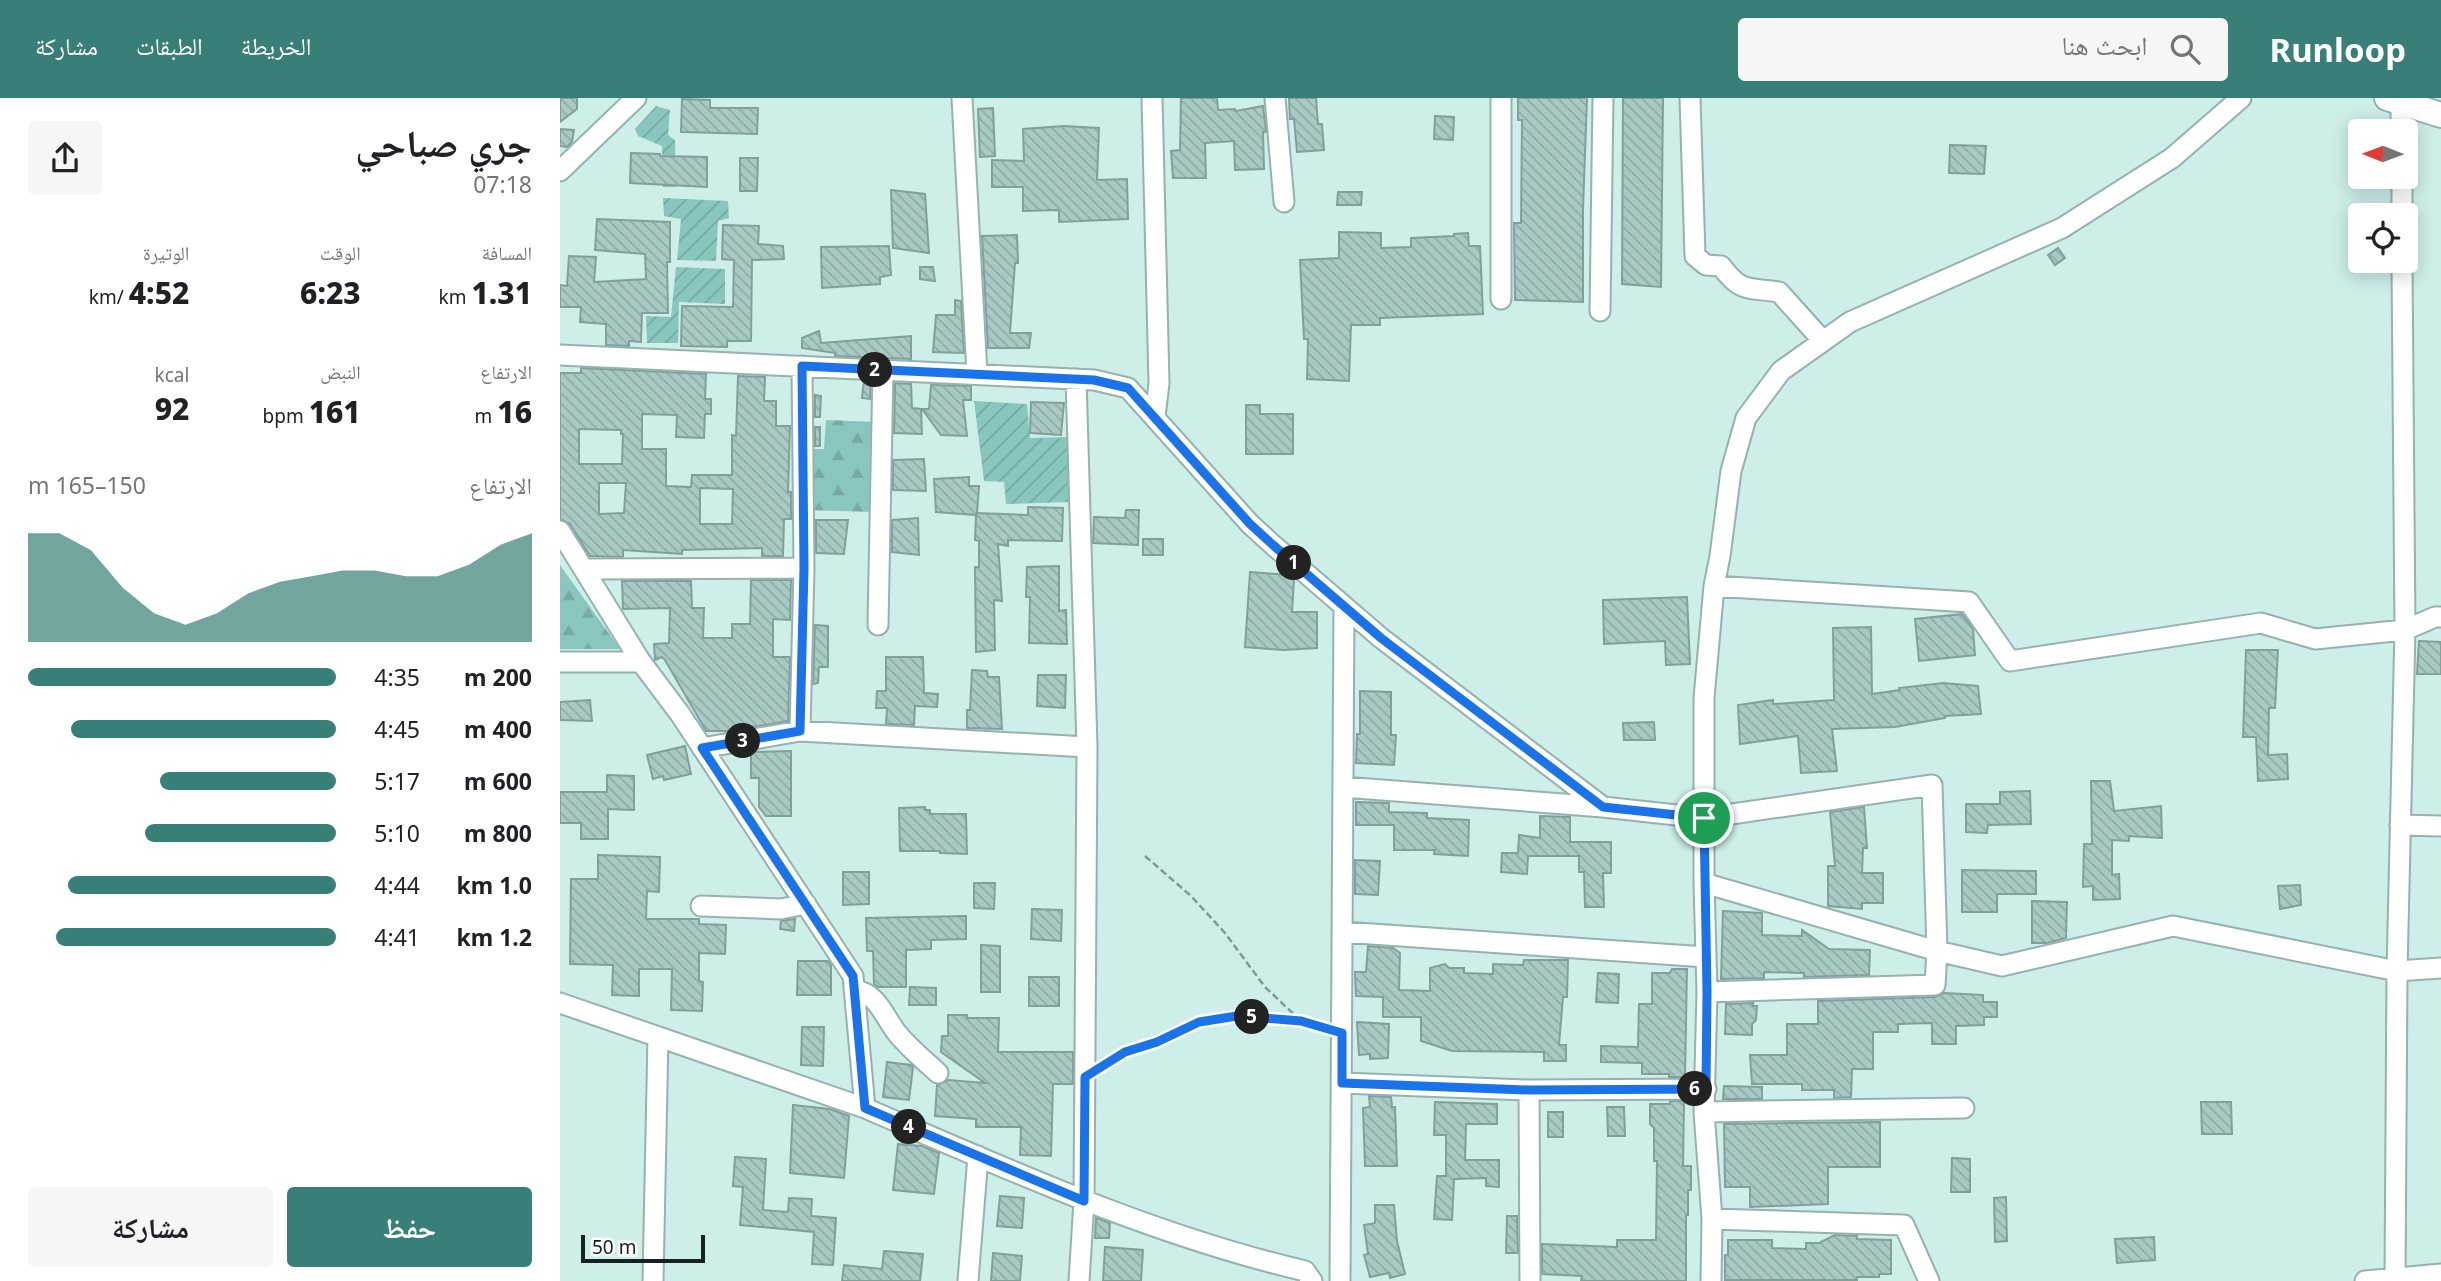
<!DOCTYPE html>
<html lang="ar">
<head>
<meta charset="utf-8">
<style>
	:root { --surface:#fff; --page:#f6f6f6; --text:#202124; --muted:#757577; --accent:#387f77 }
	body { margin:0; font-family:"Noto Sans","Noto Naskh Arabic",sans-serif; background:var(--page); color:var(--text); direction:rtl; height:100vh; display:flex; flex-direction:column; font-size:26px; white-space:nowrap }
	* { box-sizing:border-box; margin:0 }
	p { font-size:23px; color:var(--muted) }
	.icon { flex:none; width:38px; height:38px; fill:none; stroke:currentColor; stroke-width:2; stroke-linecap:round; stroke-linejoin:round }
	.map { position:relative; flex:1; overflow:hidden; direction:ltr }
	.side { display:flex; flex-direction:column; background:var(--surface); width:560px }
	.side>* { flex:none }
	.needle { width:46px; rotate:271deg }
	.buttons { position:absolute; left:1788px; top:21px; display:grid; gap:14px }
	.buttons a { display:grid; place-items:center; width:70px; height:70px; border-radius:7px; background:var(--surface); box-shadow:0 4px 18px #0003; font-size:35px }
	.scale { position:absolute; left:21px; bottom:18px; width:124px; box-sizing:border-box; padding-left:7px; border:4px solid #162221; border-top:0; font-size:19px; line-height:24px; white-space:nowrap; color:#162221; -webkit-text-stroke:5px #fff; paint-order:stroke }
	.pin { position:absolute; display:grid; place-items:center; width:60px; height:60px; color:#fff; margin:-30px; border:4px solid #fff; border-radius:50%; box-shadow:0 2px 7px #0007 }
	.km { position:absolute; width:35px; height:35px; margin:-18px; border-radius:50%; background:#222; color:#fff; font-size:19px; line-height:35px; text-align:center }
	.round { display:grid; place-items:center; flex:none; width:74px; height:74px; border-radius:7px; background:var(--page) }
	.headline { display:flex; align-items:center; justify-content:space-between; height:119px; padding:0 28px }
	h1 { font-size:38px; font-weight:800; line-height:52px }
	.stats { display:grid; grid-template-columns:repeat(3,1fr); gap:10px; height:119px; padding:7px 28px }
	.stats div { display:grid; align-content:center }
	.stats b { font-size:30px; font-weight:800 }
	.stats small { font-size:19px; font-weight:400 }
	.stats p { font-size:19px }
	.chart { height:196px; padding:14px 28px }
	.chart p { display:flex; justify-content:space-between }
	.chart svg { width:100%; height:126px; margin-top:7px; fill:var(--accent); opacity:.7 }
	.primary-button { display:flex; gap:14px; margin-top:auto; padding:14px 28px }
	.primary-button a { flex:1; height:80px; border-radius:7px; background:var(--accent); color:#fff; font-size:28px; font-weight:800; line-height:80px; text-align:center }
	.primary-button a+a { background:var(--page); color:var(--text) }
	ul { padding:0 28px; list-style:none; font-size:23px }
	li { display:grid; grid-template-columns:112px 84px 1fr; align-items:center; height:52px }
	li i { height:18px; border-radius:9px; background:var(--accent) }
	header { display:flex; align-items:center; gap:42px; box-sizing:border-box; height:98px; padding:0 35px; background:var(--accent); color:#fff }
	header strong { font-size:33px }
	nav { display:flex; gap:38px; margin-inline-start:auto; font-size:24px }
	.search { width:490px; height:63px; background:var(--page); display:flex; align-items:center; gap:18px; box-sizing:border-box; padding:0 24px; border-radius:7px; color:var(--muted); font-size:26px }
	main { display:flex; flex:1; min-height:0 }
	.map>svg:first-child { display:block }
	.forest { fill:url(#forest-firs) }
	.garden { fill:url(#garden-furrows) }
	.building { fill:url(#building-back-hatch); stroke:#81a09c; stroke-width:2; fill-rule:evenodd }
	.lines { fill:none; stroke-linecap:round; stroke-linejoin:round }
	.minor-casing { stroke:#94b3ae; stroke-width:23 }
	.major-casing { stroke:#94b3ae; stroke-width:28 }
	.path { stroke:#829a97; stroke-width:2.5; stroke-dasharray:7 3.5; stroke-linecap:butt }
	.minor { stroke:#fff; stroke-width:19 }
	.major { stroke:#fff; stroke-width:24 }
	.route-casing { stroke:#fff; stroke-width:14 }
	.route { stroke:#1a73e8; stroke-width:9 }
</style>
</head>
<body>
<header>
<strong>Runloop</strong>
<div class="search"><svg class="icon" aria-label="search" viewBox="0 0 24 24"><circle cx="10" cy="10" r="6"/><path d="M15 15l6 6"/></svg>ابحث هنا</div>
<nav><a>الخريطة</a><a>الطبقات</a><a>مشاركة</a></nav>
</header>
<main>
<div class="map">
<svg width="1881" height="1183" viewBox="0 0 1881 1183">
	<defs>
		<pattern id="forest-firs" width="22" height="20" patternUnits="userSpaceOnUse" patternTransform="scale(1.75)"><rect width="22" height="20" fill="#89c6be"/><path d="M5 1l3.5 6h-7zM16 11l3.5 6h-7z" fill="#76aaa3"/></pattern>
		<pattern id="garden-furrows" width="10" height="10" patternUnits="userSpaceOnUse" patternTransform="scale(1.75)"><rect width="10" height="10" fill="#89c6be"/><path d="M-1 1l2-2M0 10L10 0M9 11l2-2" fill="none" stroke="#76aaa3"/></pattern>
		<pattern id="building-back-hatch" width="6" height="6" patternUnits="userSpaceOnUse" patternTransform="scale(1.75)"><rect width="6" height="6" fill="#a9c9c4"/><path d="M-1 5l2 2M0 0l6 6M5-1l2 2" fill="none" stroke="#91aca8"/></pattern>
	</defs>
	<rect width="100%" height="100%" fill="#cdeee9"/>
	<path class="forest" d="M266 322 316 324 313 414 248 412 250 351H264Z
		M0 467 60 551H0Z"/>
	<path class="garden" d="M96 8 110 12 108 37 115 42 116 89H103L102 48 78 38 75 31Z
		M103 100 168 103 169 120 158 123 156 163 117 162 121 121 104 118Z
		M116 169 165 171V206L119 204 118 245H87L86 218 111 219Z
		M414 303 467 306 470 340 513 339 510 404 446 406 444 384 424 383Z"/>
	<path class="building" d="M0 0H17V11L0 24Z
		M621 0H657L658 12 675 11 676 13 703 8 706 34H703L704 71 675 72 674 43 645 45 646 80H613L611 53 620 52Z
		M729 0H756L758 26H762L764 52 737 54 734 21H730Z
		M958 0H1027L1023 112V204L955 202 954 125H961L962 22H958Z
		M1063 0H1103L1101 189 1062 186Z
		M122 1 150 2V10H198L197 36 121 34Z
		M433 10 435 58 420 59 418 11Z
		M875 18 894 19 893 42 874 41Z
		M504 28 539 30 537 82 567 81 568 121 499 124V112L463 113V89H432V62L464 63 463 31Z
		M0 31 14 32 12 44 7 49 0 48Z
		M1390 47 1426 48 1424 76 1389 75Z
		M71 55 100 56V58L147 59V89L70 85Z
		M180 60H198L197 93H180Z
		M331 92 365 96 369 155 333 150Z
		M778 94H802L801 107H777Z
		M37 121 110 124V164H107L108 215H82L81 244 69 243V248L46 247V226L20 224 21 209H0V187L7 188 9 158 36 159 34 184 86 181 85 156 35 152Z
		M163 127 199 128 198 146 223 148 224 161 192 162 191 243H167V249L121 248 122 208 173 209 174 162 162 161Z
		M779 134 821 135V150L851 149V140L894 138V136L908 135 909 148H920L923 216 820 220V227H791L789 283 747 281 748 241H744L740 162 779 160Z
		M457 137 458 165H455L450 235H471L469 250H428L422 138Z
		M329 148 331 177 320 179V186L262 190 261 149Z
		M1498 150 1505 160 1495 167 1488 157Z
		M360 169H373L375 183 360 181Z
		M395 202 401 203 404 255 373 254 376 217H395Z
		M259 233 261 245 351 238V261L275 258V255L242 250V240Z
		M21 270 146 276 145 301H151V316H145L144 340 116 339 117 317 82 316V351H106V388L131 389 132 377H172V337L176 338 178 278 205 279 204 303H216V328H230L228 394H231V421H224L223 458H202V450L122 452V456L63 452V459L30 458 10 426 0 421V275H21ZM19 331 61 332V336H63L62 366H19ZM39 385H66L64 415 39 416ZM140 390 173 391 172 426H140Z
		M304 283 311 284 310 301 302 300Z
		M335 285 351 286 352 310 361 311 362 336 334 335Z
		M371 287 411 288V302H403L407 338 381 337 362 311H369Z
		M255 297 261 298 260 319H255Z
		M471 304 504 305 501 337 470 335Z
		M686 307H700V316H733V356H686Z
		M255 329H260V348H255Z
		M364 361 366 393 333 392V362Z
		M409 379V388H419L417 415 468 417V409L503 410 502 443 448 442V448L438 446 442 503 434 502 435 552 416 554 415 469H419V443L415 442 416 417 376 414 374 381Z
		M566 412H579L578 447 533 445 534 419 565 420Z
		M358 420 359 457 332 454V422Z
		M256 422H288L284 456 256 455Z
		M583 441H603V457H583Z
		M499 468V513L506 512 507 546 469 545 470 499H466L467 469Z
		M690 474 729 477 734 482 732 514H757V550L723 552 685 549Z
		M191 482H231L230 522 213 521V559H230L228 623 169 633H146L105 562 102 559 95 562 94 546 109 545 110 510 63 511 62 483H131L132 510H144L143 540H172V526H190Z
		M1127 499 1130 566 1106 567 1105 543 1044 546 1043 502Z
		M1402 516 1413 531 1415 557 1359 563 1355 521Z
		M255 527 268 528V569H259L258 585 253 586Z
		M1311 529 1312 596 1340 592 1339 590 1383 585 1418 588 1421 616 1385 618V620L1335 629 1272 631 1277 673 1241 675 1238 638 1180 646 1178 607 1213 602V606L1274 602 1273 530Z
		M1859 543 1881 544V576H1857Z
		M1686 552H1718L1715 610H1709L1708 657 1727 656 1728 681 1698 683 1696 639H1683Z
		M326 559H363L364 595 378 596 377 609 355 608 354 627 326 626 327 610H316L317 593H326Z
		M412 572 427 573 428 579H439L442 631 407 630V612H410Z
		M478 577H506L505 610 477 608Z
		M800 593 831 594V637H836L834 667 796 665 797 636H800Z
		M30 602 32 623 0 622V604Z
		M1094 624 1095 642H1064L1063 625Z
		M125 648 131 676 104 682 103 678 93 681 87 657Z
		M231 653V718H206L199 709V680H191V654Z
		M47 677 74 678V712L48 711V741H21V725H0V694H47Z
		M1531 683H1550L1554 713 1601 708 1602 740 1569 738V743L1552 742V777L1559 776 1560 801 1533 802V788L1523 789 1524 746H1532Z
		M1470 693 1471 726 1428 727 1427 735 1406 734V706H1440V694Z
		M796 704 829 705V714L867 715V720L909 722 908 758 874 756 875 752H834V727H796Z
		M365 709V712H370V716H406L407 756 380 755V753H340L339 710Z
		M1304 709 1307 750H1303L1302 775H1323V805H1302V811L1268 808V768H1275L1270 714Z
		M980 718 1010 719V744H1051V775H1043L1044 809H1025L1024 774H1019V758H968L967 776 941 774 942 755H958L959 737 980 740Z
		M38 757 100 759 99 794 87 793 86 821H139V826L166 827 165 856 139 855V883L143 884 142 913 111 912 112 871H79V898L52 897 53 867 10 866 11 781H38Z
		M795 762 820 763 818 797 795 796Z
		M1402 772 1476 773V796H1437V814H1402Z
		M283 774H309V806L283 807Z
		M414 785H435L434 811 414 810Z
		M1740 787 1741 807 1720 811 1718 788Z
		M1472 803 1507 804 1506 840 1487 845H1472Z
		M472 811 502 812 501 843 471 841Z
		M1163 813 1202 815V837L1242 838V832L1269 851 1310 852 1309 877 1244 879V875L1204 874V880L1161 881Z
		M406 818V841L371 842V851L346 852V889H318L314 886 313 853H307L306 820Z
		M235 821 234 833 220 831 221 823Z
		M421 847 440 848V894H421Z
		M808 848 833 850 840 855 839 892 870 893V870L885 866 889 870H904V875L933 876V866L963 867 964 862H1008L1007 899H1003L999 947H1006V963H984V954L892 953 861 943V919H823V899L796 898 795 874H806Z
		M238 863H268L271 867V897H237Z
		M1112 871H1127L1125 979H1109V976H1082V965L1041 964V948L1078 949 1079 906H1092V875H1110Z
		M1038 875 1059 876 1058 905 1036 904Z
		M469 879H499V908H469Z
		M350 889 376 890V907H349Z
		M1384 895 1423 897V904H1437V919H1424V927L1396 928V946H1372V925L1338 926V934H1313V971H1292L1291 999 1274 1000V992H1242V986H1192L1190 957H1227V926H1258V903L1375 899Z
		M1193 905V908H1197L1196 922 1192 926V937L1165 936 1166 906Z
		M388 917H407V920H439L438 954H513V986H493L491 1058 460 1057 461 1029H416V1021L375 1018 377 987 388 982 425 985 381 954 382 938H388Z
		M797 924 829 926 828 960 810 961V956L799 957Z
		M242 929H264L263 968 241 967Z
		M327 964 351 967 353 969 349 1002 323 999Z
		M1164 988 1202 989V1001H1163Z
		M809 998 831 999 832 1009H835L837 1068H805L803 1010 810 1009Z
		M1110 1003H1124L1123 1068H1131V1092H1128V1117H1126V1183H1021L1022 1178 982 1176V1146L1057 1149V1142H1096L1097 1063H1094V1030L1090 1026V1006H1110Z
		M875 1004 937 1006V1026H906L905 1062H939V1089L926 1088V1080L894 1081 892 1122 874 1121 877 1078H886V1037H874Z
		M1641 1004H1671L1672 1036H1642Z
		M233 1007 270 1011 289 1018 284 1080 230 1075Z
		M1047 1009H1064L1065 1038H1048Z
		M988 1014H1003V1039H988Z
		M1320 1024V1069H1268V1106L1190 1109V1089H1165L1164 1026Z
		M338 1046 362 1048 379 1055 374 1096 333 1092Z
		M175 1059 206 1061 203 1112 228 1114 229 1100 252 1101 251 1118 276 1120 273 1167 252 1166 254 1134 180 1127 183 1089 173 1088Z
		M1392 1060 1410 1061V1094H1391Z
		M440 1098 464 1100 462 1130 437 1128Z
		M1446 1099 1447 1143 1435 1144 1434 1100Z
		M815 1107H834L837 1143 845 1176 830 1180 829 1175 810 1179 804 1157 808 1156 804 1127 815 1125Z
		M947 1118H957L958 1155H946Z
		M536 1120 550 1125 549 1140H535Z
		M1275 1137 1297 1138V1141L1331 1142V1176H1319V1179H1297V1182H1165V1157H1168V1142H1212V1150L1246 1151V1145H1259Z
		M1594 1139 1595 1162 1557 1165 1555 1141Z
		M545 1149 583 1152 581 1183H543Z
		M324 1153 363 1156 360 1183H282L284 1167 322 1171Z
		M433 1155 462 1158 460 1183H431Z"/>
	<g class="lines">
		<g class="minor-casing">
			<path id="minor" d="M402 0 417 276
				M592 0 599 285 595 319
				M715 0 724 104
				M941 0V201
				M1130 0 1135 158 1146 167 1161 168C1182 196 1188 189 1219 194L1263 243
				M1841 4V33
				M0 73 76 0
				M1842 79V117
				M1040 213 1043 0
				M0 257 534 282 568 290 690 426 713 447 821 540 1043 709 1144 720 1372 687 1377 853 1375 887 1147 894
				M516 281 527 649 524 1103 519 1183
				M0 433 81 564 120 616 293 878 305 1010C449 1072 592 1137 745 1173L752 1183
				M25 471 244 470
				M1154 488 1409 504 1450 563 1701 525 1755 541 1845 532 1875 519H1881
				M318 527 323 272
				M0 564H81
				M240 633 244 470 242 268
				M142 650 240 633 527 649
				M783 689 1043 709
				M1840 727 1881 728
				M1144 785 1377 853 1442 868 1613 828 1837 873 1881 870
				M141 808 221 811 246 806
				M783 834 1146 859
				M294 892C318 895 324 919 337 935 349 950 364 962 378 975
				M0 905 305 1010
				M782 985 969 992 1146 991
				M969 992 970 1183
				M1144 1014 1404 1010
				M1152 1121 1344 1127 1369 1183
				M93 1183 98 939
				M408 1183 418 1058
				M780 1183 784 509
				M1151 1183 1152 1121 1144 1014 1147 894 1144 785V600L1154 488 1160 458 1171 373 1186 320 1221 273 1290 224 1502 130 1612 60 1681 0
				M1805 1183 1881 1176
				M1835 1183 1837 873 1845 532 1842 163"/>
		</g>
		<g class="major-casing">
			<path id="major" d="M1827 0 1881 17"/>
		</g>
		<path class="path" d="M585 758 631 798 665 835 705 889 741 923
			M543 969 565 954 597 944 639 924 677 918 741 923 762 929"/>
		<use href="#minor" class="minor"/>
		<use href="#major" class="major"/>
	</g>
	<g class="lines">
		<g class="route-casing">
			<path id="route" d="M242 268 534 282 568 290 690 426 713 447 821 540 1043 709 1144 720 1147 894 1146 991 969 992 782 985V935L741 923 677 918 639 924 597 944 565 954 525 979 524 1103 305 1010 293 878 142 650 240 633 244 470Z"/>
		</g>
		<use href="#route" class="route"/>
	</g>
</svg>
<div class="buttons">
<a><svg class="needle" viewBox="-14 -14 28 28"><path d="M0-13l5 13h-10z" fill="#e53935"/><path d="M0 13l5-13h-10z" fill="#757577"/></svg></a>
<a><svg class="icon" aria-label="locate" viewBox="0 0 24 24"><circle cx="12" cy="12" r="6"/><path d="M12 2v4M12 18v4M2 12h4M18 12h4"/></svg></a>
</div>
<div class="scale">50 m</div>
<div class="pin" style="left:1144px;top:720px;background:#1e9e55"><svg class="icon" aria-label="arrive" viewBox="0 0 24 24"><path d="M6 21V4h12l-3 4 3 4H6"/></svg></div>
<b class="km" style="left:734px;top:465px">1</b>
<b class="km" style="left:315px;top:272px">2</b>
<b class="km" style="left:183px;top:643px">3</b>
<b class="km" style="left:349px;top:1029px">4</b>
<b class="km" style="left:692px;top:919px">5</b>
<b class="km" style="left:1135px;top:991px">6</b>
</div>
<section class="side">
<div class="headline"><div><h1>جري صباحي</h1><p>07:18</p></div><a class="round"><svg class="icon" aria-label="share" viewBox="0 0 24 24"><path d="M12 15V3M7 8l5-5 5 5M5 13v7h14v-7"/></svg></a></div>
<div class="stats">
<div><p>المسافة</p><b>1.31<small> km</small></b></div>
<div><p>الوقت</p><b>6:23</b></div>
<div><p>الوتيرة</p><b>4:52<small> /km</small></b></div>
</div>
<div class="stats">
<div><p>الارتفاع</p><b>16<small> m</small></b></div>
<div><p>النبض</p><b>161<small> bpm</small></b></div>
<div><p>kcal</p><b>92</b></div>
</div>
<div class="chart"><p><span>الارتفاع</span>150–165 m</p>
<svg viewBox="0 0 160 44" preserveAspectRatio="none"><path d="M0 44V6L10 6L20 12L30 25L40 34L50 38L60 34L70 27L80 23L90 21L100 19L110 19L120 21L130 21L140 17L150 10L160 6V44z"/></svg>
</div>
<ul>
<li><b>200 m</b>4:35<i style="width:100%"></i></li>
<li><b>400 m</b>4:45<i style="width:86%"></i></li>
<li><b>600 m</b>5:17<i style="width:57%"></i></li>
<li><b>800 m</b>5:10<i style="width:62%"></i></li>
<li><b>1.0 km</b>4:44<i style="width:87%"></i></li>
<li><b>1.2 km</b>4:41<i style="width:91%"></i></li>
</ul>
<div class="primary-button"><a>حفظ</a><a>مشاركة</a></div>
</section>
</main>
</body>
</html>
